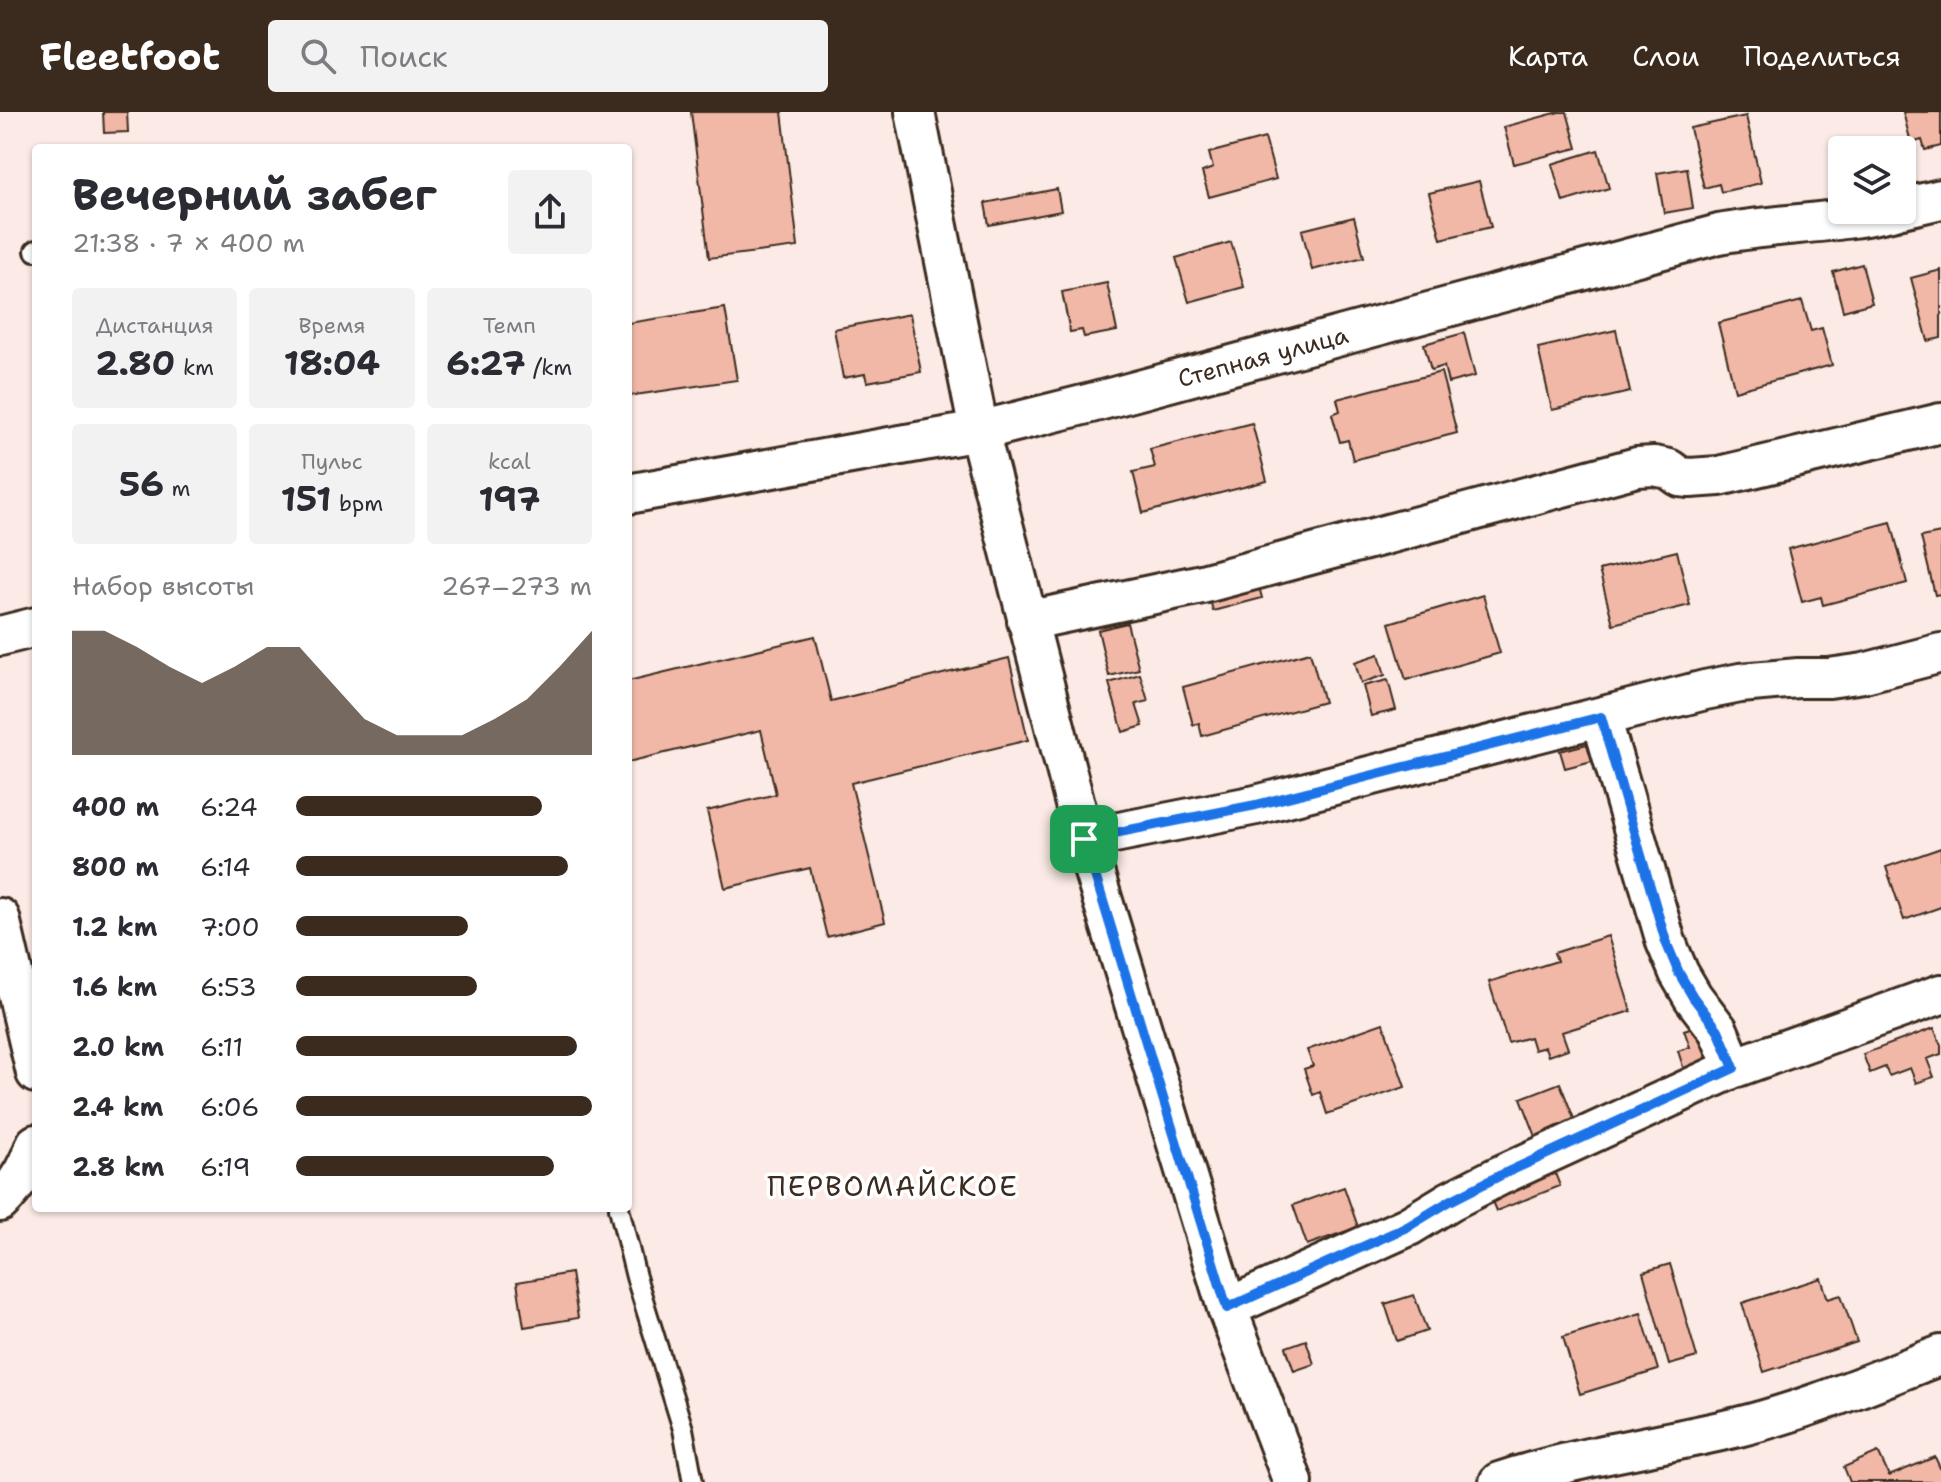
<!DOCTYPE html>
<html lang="ru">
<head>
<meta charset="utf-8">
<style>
	:root { --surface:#fff; --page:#f2f2f3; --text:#2b2b33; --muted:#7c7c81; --accent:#3b2a1e }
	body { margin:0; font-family:"Shantell Sans",sans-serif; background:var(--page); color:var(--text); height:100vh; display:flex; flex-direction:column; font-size:30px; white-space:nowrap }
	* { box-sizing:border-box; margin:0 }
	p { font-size:26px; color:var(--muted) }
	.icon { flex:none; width:44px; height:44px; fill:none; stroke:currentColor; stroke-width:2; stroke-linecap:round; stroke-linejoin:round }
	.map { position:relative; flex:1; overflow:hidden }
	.sheet { position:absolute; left:32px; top:32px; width:600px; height:1068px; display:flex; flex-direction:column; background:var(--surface); border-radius:8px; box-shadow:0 2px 6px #0004 }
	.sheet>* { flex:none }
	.fabs { position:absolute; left:1828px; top:24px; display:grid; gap:16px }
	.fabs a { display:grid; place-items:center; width:88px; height:88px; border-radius:8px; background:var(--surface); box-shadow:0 2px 6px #0004; font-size:40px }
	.pin { position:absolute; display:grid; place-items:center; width:68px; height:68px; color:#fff; margin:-34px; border-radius:16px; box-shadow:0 4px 12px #0006 }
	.round { display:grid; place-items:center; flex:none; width:84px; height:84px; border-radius:8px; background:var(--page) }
	.summary { display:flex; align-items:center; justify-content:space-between; height:136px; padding:0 40px }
	h1 { font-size:44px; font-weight:700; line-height:60px }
	.metrics { display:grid; grid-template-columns:repeat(3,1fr); gap:12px; height:136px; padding:8px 40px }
	.metrics div { display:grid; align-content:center; border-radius:8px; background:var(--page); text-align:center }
	.metrics b { font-size:34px; font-weight:700 }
	.metrics small { font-size:22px; font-weight:400 }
	.metrics p { font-size:22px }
	.chart { height:224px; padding:16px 40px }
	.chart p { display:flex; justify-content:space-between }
	.chart svg { width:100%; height:144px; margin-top:8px; fill:var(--accent); opacity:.7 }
	ul { padding:0 40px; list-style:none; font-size:26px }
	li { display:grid; grid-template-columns:128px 96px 1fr; align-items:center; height:60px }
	li i { height:20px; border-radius:10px; background:var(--accent) }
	header { display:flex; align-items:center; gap:48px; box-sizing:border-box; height:112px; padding:0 40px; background:var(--accent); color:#fff }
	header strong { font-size:38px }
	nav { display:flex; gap:44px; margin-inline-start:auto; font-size:28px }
	.search { width:560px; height:72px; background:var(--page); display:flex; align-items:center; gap:20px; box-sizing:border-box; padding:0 28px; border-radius:8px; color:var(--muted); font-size:30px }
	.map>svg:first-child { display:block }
	.building { fill:#f1b8a8; stroke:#3b2a1e; stroke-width:2 }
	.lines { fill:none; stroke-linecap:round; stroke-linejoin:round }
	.service-casing { stroke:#3b2a1e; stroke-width:24 }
	.minor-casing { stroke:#3b2a1e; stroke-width:44 }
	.service { stroke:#fff; stroke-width:18 }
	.minor { stroke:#fff; stroke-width:38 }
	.route-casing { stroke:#fff; stroke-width:16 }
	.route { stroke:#1a73e8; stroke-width:10 }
	.labels { text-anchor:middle; stroke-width:7; stroke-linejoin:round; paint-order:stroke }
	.street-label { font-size:24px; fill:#3b2a1e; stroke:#fff }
	.quarter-label { font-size:28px; letter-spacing:2px; fill:#3b2a1e; stroke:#fff }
</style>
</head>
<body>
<header>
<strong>Fleetfoot</strong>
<div class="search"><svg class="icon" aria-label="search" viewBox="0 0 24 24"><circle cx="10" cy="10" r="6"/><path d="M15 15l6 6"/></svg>Поиск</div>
<nav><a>Карта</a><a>Слои</a><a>Поделиться</a></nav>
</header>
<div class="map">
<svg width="1941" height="1370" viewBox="0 0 1941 1370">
	<rect width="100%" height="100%" fill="#fbeae5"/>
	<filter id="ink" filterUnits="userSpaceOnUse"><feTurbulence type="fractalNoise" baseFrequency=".0125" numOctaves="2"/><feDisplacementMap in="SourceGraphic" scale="16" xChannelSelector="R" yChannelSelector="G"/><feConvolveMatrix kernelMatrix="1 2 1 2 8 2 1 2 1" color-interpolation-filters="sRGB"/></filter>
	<g filter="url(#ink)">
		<path class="building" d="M103 0H127L128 20 104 21Z
			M691 0H782L798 135 709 146Z
			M1559 0H1567L1577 36 1514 52 1504 15Z
			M1903 0H1941V34L1925 38 1922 28 1911 31Z
			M1746 4 1761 71 1721 80 1719 72 1704 76 1690 16Z
			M1265 26 1276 67 1209 85 1202 60 1213 56 1209 41Z
			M1598 38 1609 76 1563 90 1552 52Z
			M1687 56 1693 96 1664 101 1657 61Z
			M1479 69 1491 115 1441 127 1429 81Z
			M1057 77 1061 99 989 113 985 91Z
			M1354 105 1364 145 1312 158 1302 118Z
			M1231 130 1244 175 1189 190 1176 146Z
			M1862 152 1872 191 1843 199 1833 160Z
			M1941 158V226L1928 229 1911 166Z
			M1107 171 1117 219 1084 225 1082 218 1070 220 1062 180Z
			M1802 189 1811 219 1822 216 1832 253 1735 279 1718 211Z
			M725 196 737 268 628 284V211Z
			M910 202 921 260 867 270 865 262 843 266 834 217Z
			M1616 218 1630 280 1552 298 1538 236Z
			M1464 221 1475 264 1448 271 1444 254 1431 258 1424 232Z
			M1441 260 1457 321 1353 348 1348 328 1340 330 1332 302 1340 299 1337 287Z
			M1252 311 1267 369 1143 401 1133 360 1155 355 1150 337Z
			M1891 410 1907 471 1823 493 1821 485 1802 490 1788 437Z
			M1941 421V482L1935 483 1921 425Z
			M1677 439 1690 493 1613 512 1599 458Z
			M1258 471 1262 486 1213 499 1209 484Z
			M1483 483 1500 541 1406 568 1389 511Z
			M1127 511 1139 557 1109 564 1098 518Z
			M815 524 831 589 1009 546 1028 628 851 671 885 810 827 825 810 756 725 776 707 699 776 682 761 618 628 650V569Z
			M1310 540 1324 590 1202 624 1199 611 1193 613 1183 575Z
			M1379 542 1385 563 1361 571 1355 550Z
			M1140 562 1148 589 1136 592 1143 614 1123 620 1109 571Z
			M1388 568 1396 598 1371 604 1363 574Z
			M1587 632 1592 649 1565 656 1560 639Z
			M1941 736V795L1904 808 1886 755Z
			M1608 824 1631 899 1562 920 1568 937 1548 944 1545 935 1534 938 1530 925 1508 931 1489 870 1557 849 1554 841Z
			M1708 910 1722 952 1686 964 1678 939 1690 935 1684 918Z
			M1383 911 1405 975 1327 1002 1320 980 1313 983 1304 957 1313 954 1307 938Z
			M1934 916 1941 933V942L1927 947 1934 965 1916 971 1910 956 1889 964 1885 955 1870 961 1863 942Z
			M1560 971 1576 1012 1537 1027 1521 986Z
			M1553 1056 1560 1074 1496 1099 1489 1082Z
			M1344 1075 1358 1115 1307 1133 1293 1093Z
			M1670 1152 1697 1245 1669 1253 1643 1160Z
			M571 1161 578 1206 524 1215 517 1170Z
			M1821 1166 1828 1187 1841 1183 1857 1230 1764 1260 1742 1191Z
			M1414 1183 1427 1219 1397 1229 1385 1192Z
			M1641 1201 1658 1258 1580 1282 1563 1225Z
			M1306 1228 1314 1252 1294 1259 1286 1235Z
			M1878 1340 1889 1364 1935 1345 1941 1358V1370H1850L1844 1355Z"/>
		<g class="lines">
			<g class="service-casing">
				<path id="service" d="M35 139 36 138
					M619 1096 636 1165 683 1317 693 1370"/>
			</g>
			<g class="minor-casing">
				<path id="minor" d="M915 0 979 319 1084 727 1227 1196 1293 1370
					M1902 96 1941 87
					M628 382 979 319 1091 291 1719 122C1778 111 1837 112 1895 98
					M1027 509 1202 472 1637 355 1654 354 1669 357 1680 365 1690 366 1719 364 1941 311
					M0 524 36 515
					M1601 605 1666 830 1679 861 1693 885 1718 918 1734 956
					M1084 727 1256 693 1705 578 1740 571 1798 566H1829L1864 561 1941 541
					M0 806 36 961
					M0 1090C17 1074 28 1055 36 1032
					M1227 1196 1409 1114 1450 1089 1499 1064 1734 956 1941 882
					M1499 1370C1577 1344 1659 1334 1738 1315 1808 1298 1874 1269 1941 1243"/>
			</g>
			<use href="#service" class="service"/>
			<use href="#minor" class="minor"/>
		</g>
	</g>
	<g class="lines" filter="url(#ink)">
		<g class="route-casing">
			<path id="route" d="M1601 605 1666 830 1679 861 1693 885 1718 918 1734 956 1499 1064 1450 1089 1409 1114 1227 1196 1084 727 1256 693Z"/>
		</g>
		<use href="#route" class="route"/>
	</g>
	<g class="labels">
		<g class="street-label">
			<text transform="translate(1263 245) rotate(-15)" y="8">Степная улица</text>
		</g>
		<g class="quarter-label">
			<text x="893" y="1084">ПЕРВОМАЙСКОЕ</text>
		</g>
	</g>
</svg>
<div class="fabs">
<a><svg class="icon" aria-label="layers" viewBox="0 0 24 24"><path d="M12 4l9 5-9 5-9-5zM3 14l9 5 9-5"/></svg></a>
</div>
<div class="pin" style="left:1084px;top:727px;background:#1e9e55"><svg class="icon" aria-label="arrive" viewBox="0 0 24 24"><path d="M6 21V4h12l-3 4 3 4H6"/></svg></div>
<section class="sheet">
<div class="summary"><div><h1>Вечерний забег</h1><p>21:38 · 7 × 400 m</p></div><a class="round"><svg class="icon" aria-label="share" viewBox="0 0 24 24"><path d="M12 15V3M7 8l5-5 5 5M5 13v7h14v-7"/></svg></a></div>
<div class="metrics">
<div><p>Дистанция</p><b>2.80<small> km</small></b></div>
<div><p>Время</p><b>18:04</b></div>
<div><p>Темп</p><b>6:27<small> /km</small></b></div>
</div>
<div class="metrics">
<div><b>56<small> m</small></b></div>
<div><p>Пульс</p><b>151<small> bpm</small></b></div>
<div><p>kcal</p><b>197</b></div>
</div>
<div class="chart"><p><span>Набор высоты</span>267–273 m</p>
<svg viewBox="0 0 160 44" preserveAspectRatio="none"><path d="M0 44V6L10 6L20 11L30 17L40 22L50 17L60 11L70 11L80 22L90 33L100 38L110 38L120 38L130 33L140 27L150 17L160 6V44z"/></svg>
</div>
<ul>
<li><b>400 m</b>6:24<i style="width:83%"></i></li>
<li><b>800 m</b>6:14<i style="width:92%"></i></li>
<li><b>1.2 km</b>7:00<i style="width:58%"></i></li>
<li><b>1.6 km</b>6:53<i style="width:61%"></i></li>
<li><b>2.0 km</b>6:11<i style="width:95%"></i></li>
<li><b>2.4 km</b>6:06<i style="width:100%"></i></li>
<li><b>2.8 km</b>6:19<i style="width:87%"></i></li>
</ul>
</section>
</div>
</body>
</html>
